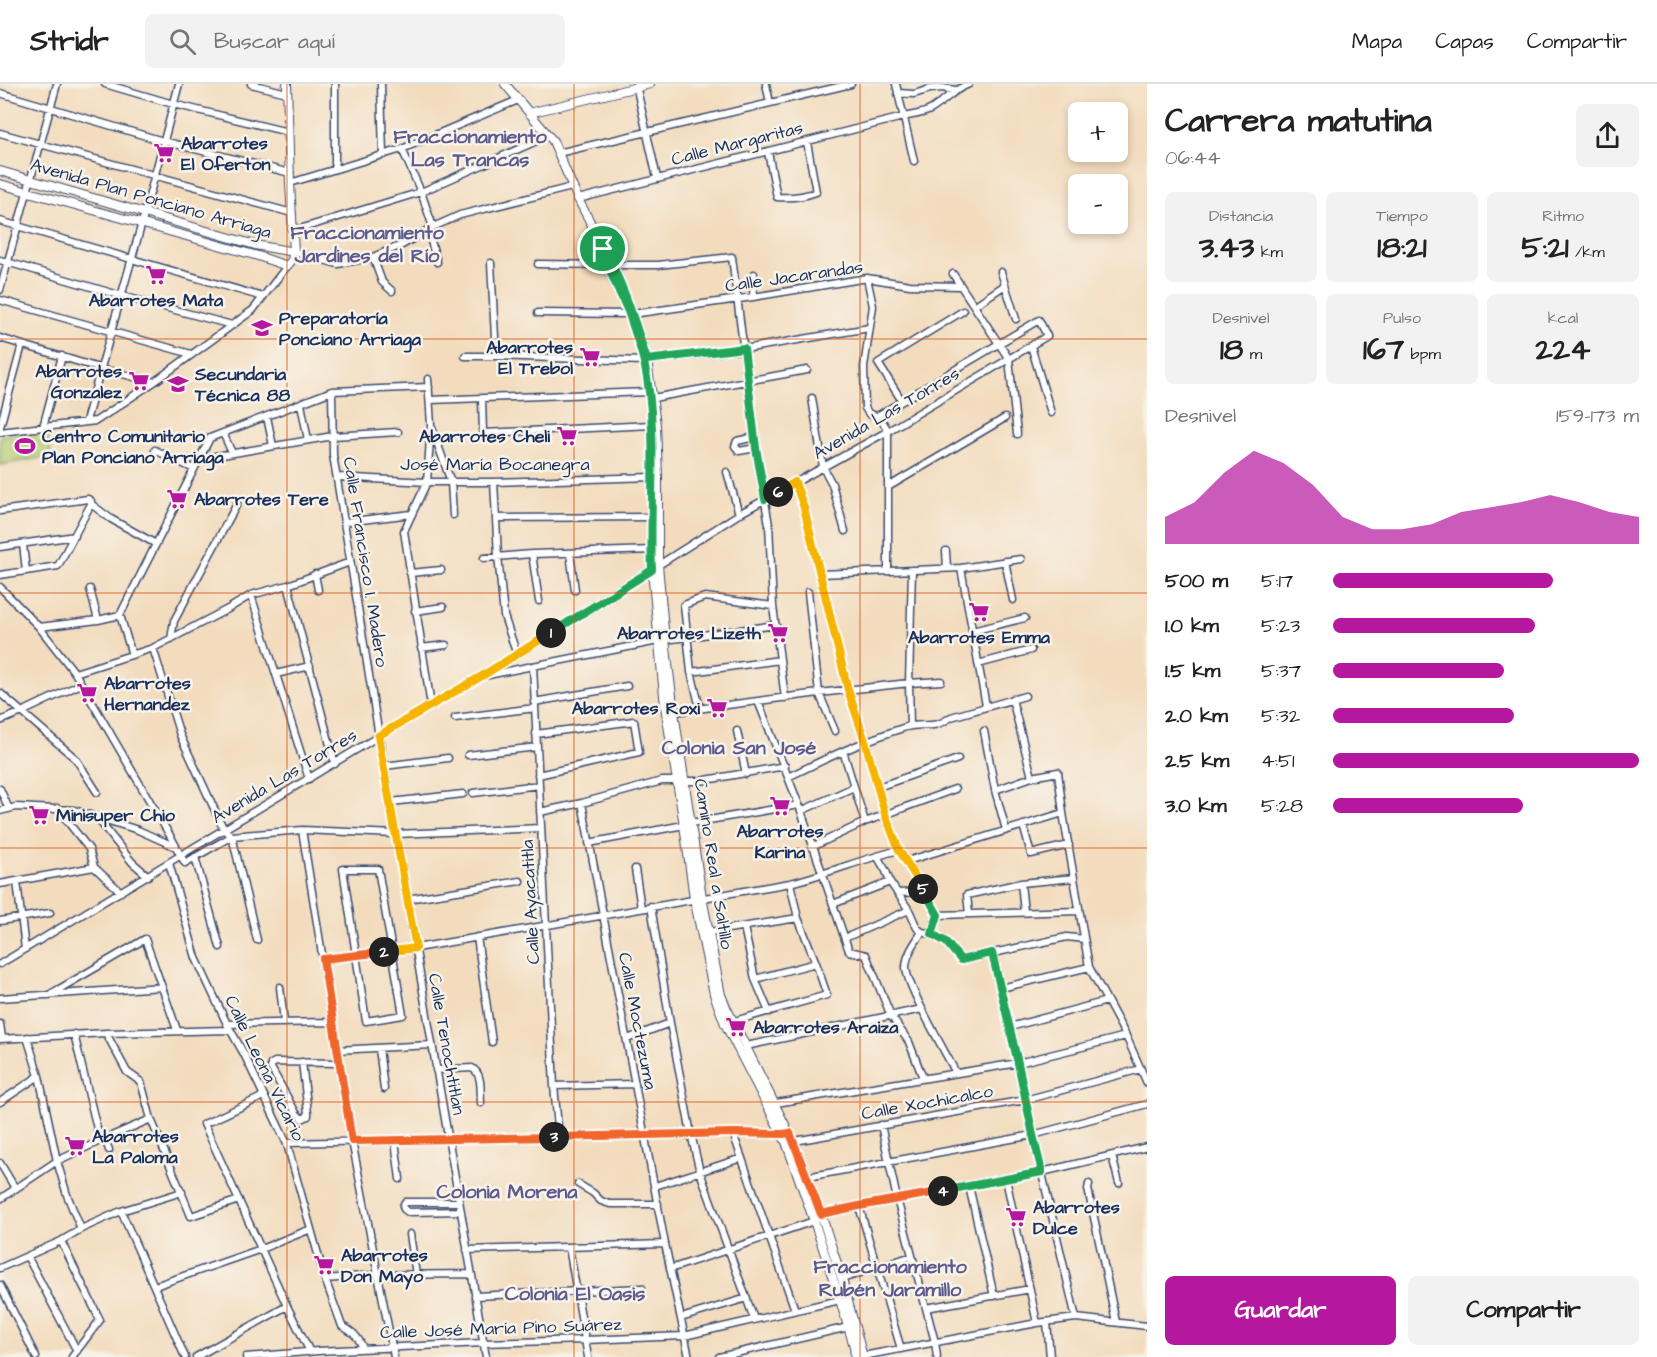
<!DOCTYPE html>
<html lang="es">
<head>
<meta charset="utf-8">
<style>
	:root { --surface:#fff; --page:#f2f2f2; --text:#222; --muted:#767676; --line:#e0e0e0; --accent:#b5179e }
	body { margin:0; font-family:"Architects Daughter",sans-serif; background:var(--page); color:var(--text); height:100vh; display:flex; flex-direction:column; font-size:22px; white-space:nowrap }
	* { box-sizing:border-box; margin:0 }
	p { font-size:20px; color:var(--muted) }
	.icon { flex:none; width:33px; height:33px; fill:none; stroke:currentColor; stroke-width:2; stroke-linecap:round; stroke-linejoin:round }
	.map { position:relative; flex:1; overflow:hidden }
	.side { display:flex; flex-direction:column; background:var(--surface); width:510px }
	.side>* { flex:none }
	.buttons { position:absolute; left:1068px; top:18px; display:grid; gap:12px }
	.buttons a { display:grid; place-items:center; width:60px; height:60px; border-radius:9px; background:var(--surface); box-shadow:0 3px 9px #0003; font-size:30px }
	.pin { position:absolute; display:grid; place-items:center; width:51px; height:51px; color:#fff; margin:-26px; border:3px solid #fff; border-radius:50%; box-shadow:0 2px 6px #0007 }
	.km { position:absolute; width:30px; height:30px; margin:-15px; border-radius:50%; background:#222; color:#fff; font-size:16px; line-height:30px; text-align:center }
	.round { display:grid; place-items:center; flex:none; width:63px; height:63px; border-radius:9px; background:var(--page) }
	.headline { display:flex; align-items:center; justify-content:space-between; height:102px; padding:0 18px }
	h1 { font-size:33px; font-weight:700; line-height:45px }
	.metrics { display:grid; grid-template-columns:repeat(3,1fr); gap:9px; height:102px; padding:6px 18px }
	.metrics div { display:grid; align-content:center; border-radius:9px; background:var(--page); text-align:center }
	.metrics b { font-size:30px; font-weight:700 }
	.metrics small { font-size:16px; font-weight:400 }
	.metrics p { font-size:16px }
	.chart { height:168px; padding:12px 18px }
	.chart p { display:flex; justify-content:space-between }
	.chart svg { width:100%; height:108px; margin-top:6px; fill:var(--accent); opacity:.7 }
	.button { display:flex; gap:12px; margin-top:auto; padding:12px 18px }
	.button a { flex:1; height:69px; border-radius:9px; background:var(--accent); color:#fff; font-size:24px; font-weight:700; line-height:69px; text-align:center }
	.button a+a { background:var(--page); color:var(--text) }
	ul { padding:0 18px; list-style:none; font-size:20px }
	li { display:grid; grid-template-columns:96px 72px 1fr; align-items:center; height:45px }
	li i { height:15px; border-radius:8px; background:var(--accent) }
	header { display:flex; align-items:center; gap:36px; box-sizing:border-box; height:84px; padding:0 30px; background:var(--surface); border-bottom:2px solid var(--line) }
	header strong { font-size:28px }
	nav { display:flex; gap:33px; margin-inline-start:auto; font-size:21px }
	.search { width:420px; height:54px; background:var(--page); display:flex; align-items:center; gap:15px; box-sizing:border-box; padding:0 21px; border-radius:9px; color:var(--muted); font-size:22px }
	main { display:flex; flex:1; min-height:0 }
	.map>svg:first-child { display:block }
	.green { fill:#b6cf75; stroke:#687f6a; stroke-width:1.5 }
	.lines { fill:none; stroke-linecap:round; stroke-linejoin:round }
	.minor-casing { stroke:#3b496c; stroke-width:9 }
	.tertiary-casing { stroke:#3b496c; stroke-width:10 }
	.minor { stroke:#fff; stroke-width:6 }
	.tertiary { stroke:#fff; stroke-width:8 }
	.split-1-casing { stroke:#fff; stroke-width:12 }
	.split-2-casing { stroke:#fff; stroke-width:12 }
	.split-3-casing { stroke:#fff; stroke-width:12 }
	.split-4-casing { stroke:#fff; stroke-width:12 }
	.split-5-casing { stroke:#fff; stroke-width:12 }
	.split-6-casing { stroke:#fff; stroke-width:12 }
	.split-7-casing { stroke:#fff; stroke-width:12 }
	.split-1 { stroke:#22a559; stroke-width:8 }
	.split-2 { stroke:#f5b400; stroke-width:8 }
	.split-3 { stroke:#f0652b; stroke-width:8 }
	.split-4 { stroke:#f0652b; stroke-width:8 }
	.split-5 { stroke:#22a559; stroke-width:8 }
	.split-6 { stroke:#f5b400; stroke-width:8 }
	.split-7 { stroke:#22a559; stroke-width:8 }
	.grid { fill:none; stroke:#d45514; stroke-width:1.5; stroke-opacity:0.55 }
	.labels { text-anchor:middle; stroke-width:5; stroke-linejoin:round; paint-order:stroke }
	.poi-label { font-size:18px; font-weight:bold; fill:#1b2f5e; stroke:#f7f3e8; text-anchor:start }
	.street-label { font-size:18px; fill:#1b2f5e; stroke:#f7f3e8 }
	.neighbourhood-label { font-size:20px; font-weight:bold; fill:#5e5a8f; stroke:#f7f3e8 }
</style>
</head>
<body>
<header>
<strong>Stridr</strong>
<div class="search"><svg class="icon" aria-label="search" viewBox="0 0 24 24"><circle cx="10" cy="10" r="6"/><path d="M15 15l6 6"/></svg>Buscar aquí</div>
<nav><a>Mapa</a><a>Capas</a><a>Compartir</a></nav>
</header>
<main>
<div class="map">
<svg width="1147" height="1273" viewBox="0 0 1147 1273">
	<rect width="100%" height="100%" fill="#f7f3e8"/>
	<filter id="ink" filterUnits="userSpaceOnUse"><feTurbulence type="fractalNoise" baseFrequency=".0167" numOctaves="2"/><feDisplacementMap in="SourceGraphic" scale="12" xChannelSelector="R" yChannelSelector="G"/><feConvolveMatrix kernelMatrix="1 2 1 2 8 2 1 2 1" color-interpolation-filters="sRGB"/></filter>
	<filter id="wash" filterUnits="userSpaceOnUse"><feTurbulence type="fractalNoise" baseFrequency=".008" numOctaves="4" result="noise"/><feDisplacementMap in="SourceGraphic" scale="24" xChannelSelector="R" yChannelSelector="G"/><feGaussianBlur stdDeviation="1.35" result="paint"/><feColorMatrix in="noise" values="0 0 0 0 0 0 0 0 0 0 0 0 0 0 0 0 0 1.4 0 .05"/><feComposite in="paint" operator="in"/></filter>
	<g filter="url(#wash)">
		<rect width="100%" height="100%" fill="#f3dcbe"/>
		<path class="green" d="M48 346 51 372 0 381V352Z"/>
	</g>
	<g filter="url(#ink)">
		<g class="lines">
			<g class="minor-casing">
				<path id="minor" d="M105 0 173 20 288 48
					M251 0 287 9
					M381 0 383 71
					M766 0 770 19
					M896 0 914 77
					M636 1 657 94
					M0 9 163 57 290 89
					M898 9 914 10 930 5 943 4 955 6
					M0 49 292 129
					M402 65 421 108 433 143
					M768 68 777 113C791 114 803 113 816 108L807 58
					M558 69 851 0
					M335 85V0
					M290 99 402 65 518 16
					M578 115 903 33C912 31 924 30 932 25 946 16 951 7 969 0
					M0 137 263 213
					M293 147 421 108 548 52
					M426 147 431 157 437 178
					M294 168 338 180 373 173 402 161 433 143 460 131 572 103
					M373 173 382 198 392 207
					M0 176 122 212 232 241
					M491 179 496 272
					M538 180 606 181
					M613 181H658L732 173 756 364 769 441 773 522 785 614
					M1001 188 1016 235
					M953 190 1009 275 1017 350
					M867 194 873 222 864 283 865 324 869 330C879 332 883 337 888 347V487
					M0 206 57 0
					M753 213 754 190
					M0 216 191 270
					M974 222 1005 201
					M538 229 629 230
					M632 230 753 213 867 194 910 201 961 202
					M0 254 99 284 154 298
					M1031 262 1051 329
					M465 272H496L643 277 744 265 869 244
					M428 295 431 341 427 398 404 447 431 622
					M332 307 333 371 379 652 486 1273
					M653 314 807 286
					M812 314 823 383 832 400 845 447
					M482 315 483 349 652 341
					M430 316 648 308
					M902 317 878 279 963 227
					M301 320 308 356
					M267 333 273 362
					M86 337 145 128 179 0
					M0 343 22 261
					M43 343 62 272
					M432 344 451 398 453 431
					M0 348 96 337 154 298 253 226 287 182
					M223 349 232 369
					M755 353 737 357 735 362 739 367 756 364
					M155 366 194 385
					M199 375 333 352 398 348
					M727 388 739 430
					M337 393 427 398H494L653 393
					M494 398 498 472 504 532 517 571
					M795 398 804 424 848 606 865 657 885 730 899 766 907 777 938 831
					M888 403 1005 334
					M91 420 111 435 156 460
					M0 427 88 415 91 417V420L58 482 0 491
					M496 434 652 433
					M344 438 412 430
					M23 460 26 487
					M0 463 75 452
					M946 467 947 484
					M570 469 575 506
					M532 470 539 517
					M484 474 532 470 654 466
					M1005 477 1013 516
					M961 484 986 622
					M410 489 441 486
					M315 490 318 506
					M821 490 961 484 1021 475
					M288 501 335 680
					M0 503 39 543 75 589 176 762
					M90 505 98 536
					M808 508 819 609 835 647
					M251 511 309 695
					M415 527 443 523
					M39 543 98 536 120 531
					M972 547 1025 534
					M171 555 174 537 237 420
					M665 556 776 541
					M153 564 180 651 224 746 232 752 257 856
					M421 564 446 561
					M132 571 120 531 210 354 332 307 429 303
					M978 580 1031 566
					M533 582 554 1002 559 1053
					M691 588 780 576
					M75 589 153 564 228 525 251 511 288 501 350 478
					M276 590 310 582
					M488 591 658 557
					M0 609 76 675 97 708
					M1012 615 1032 693
					M758 617 799 721 849 867 866 871 891 932 909 958 923 994
					M534 618 627 602
					M700 624 691 588 684 521 705 513 773 522
					M674 628 819 609 909 599 941 597
					M455 634 535 624
					M0 637 22 628 81 600
					M910 642 909 599 912 486
					M737 647 746 690
					M984 647 995 706 1006 746
					M536 650 634 637 639 668 538 691
					M843 667 865 738
					M468 671 537 663
					M384 682 448 674
					M788 693C827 674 865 656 906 643 924 638 932 647 951 633L1025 612
					M878 703 958 675
					M0 705 9 725
					M995 706 1032 693 1058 688 1063 729 1089 883 1126 952 1147 999
					M473 709 539 701
					M391 718 463 710
					M582 719 665 1160 689 1273
					M57 724 89 765 94 783 121 808
					M0 727 16 723 74 726 138 746 176 763 185 779 232 752 302 746 396 750 541 744
					M801 727 854 703
					M540 728 582 719 662 697H700L785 682
					M101 734V739L132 778 148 792
					M691 739 799 721
					M1023 741 1031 770 1069 761
					M302 746 352 1057 394 1273
					M589 759 684 741
					M812 763 865 738 955 705
					M877 772 886 787 890 798 909 826 917 844 922 848 931 850 946 858 961 876 1067 853 1084 855
					M195 773 220 863
					M907 777 1063 729
					M169 779 196 874 227 940 244 970 287 1060 325 1195 342 1242C353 1248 359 1253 363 1265
					M343 785H378L403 931 366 937Z
					M635 785 641 824
					M17 797 25 865
					M1021 799 1024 828
					M0 800 94 783
					M897 809 925 808
					M407 815 520 797
					M833 820 890 798
					M651 822 670 939 691 1050 700 1088 754 1235
					M969 830 967 811 1021 799 1074 794
					M938 831 1079 827
					M0 837 50 829
					M744 843 755 895 769 928
					M709 848 798 834
					M922 848C915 859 907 869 906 882 904 898 947 971 956 989
					M931 850 938 831
					M477 853 492 958
					M845 854 909 826
					M992 869 1018 979 1033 1051 1076 1234
					M323 875 416 864 790 799C827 790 862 775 899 766
					M0 880 379 652 517 571 739 430 888 347 1047 252 1039 236 877 332
					M755 895 816 879
					M280 903 284 938
					M1001 904 1089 883
					M49 911 145 855 177 946
					M0 914 162 903
					M731 938 827 911 816 879 798 834 790 799
					M0 940 2 954
					M227 940 333 938
					M1010 943 1107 917
					M106 949 127 988 141 998 151 1035 191 1132 239 1116
					M74 950 100 1057
					M27 953 39 992 57 1077 67 1111 81 1145
					M0 955 106 949 230 946
					M627 955 670 939
					M746 962 922 925
					M379 964 384 1005
					M337 966 432 961
					M302 978 308 1029V1032L302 1035 296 1029 271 984V980L275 978 339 979
					M436 986 472 984C483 990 480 1007 481 1019
					M554 1002 635 1000
					M264 1012 204 1040 287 1222 310 1268
					M0 1018 39 992
					M770 1020 1018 979 1126 952
					M881 1041 897 1115 935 1258 937 1273
					M733 1049 795 1226
					M105 1055 109 1066
					M395 1057 400 1095
					M789 1058 1025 1016 1141 985
					M287 1059 733 1049 784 1050
					M1112 1072 1119 1099
					M0 1079 15 1104
					M807 1093 1033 1051 1147 1020
					M1006 1095 1037 1239
					M578 1100 593 1109 601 1117 610 1120H658
					M1089 1100 1088 1105 1116 1238
					M655 1102 742 1074
					M969 1102 994 1212
					M0 1115 57 1077 100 1057 151 1035
					M459 1118H405L403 1122 404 1125 408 1128 461 1127
					M859 1122 901 1265
					M121 1127 185 1273
					M410 1150 416 1191
					M61 1157 100 1236 72 1273
					M569 1163 588 1273
					M467 1166 665 1160
					M27 1172 77 1267
					M0 1184 61 1157 81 1145 121 1127 182 1108
					M670 1185 814 1137 821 1130 859 1122 1042 1088 1147 1063
					M325 1195 377 1191 471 1190
					M842 1195 912 1172
					M0 1201 36 1273
					M155 1202 261 1165 311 1145
					M475 1212 642 1204
					M926 1224 1030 1205
					M681 1234 747 1214
					M1047 1238 1050 1273
					M863 1272 1037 1239 1076 1234 1147 1242
					M196 1273 287 1222
					M246 1273 318 1267 483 1259 585 1256 684 1252 840 1216
					M719 1273 853 1242"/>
			</g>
			<g class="tertiary-casing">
				<path id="tertiary" d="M505 0 553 57 578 115 613 181 632 230 647 277 656 341 658 393V481L665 556 674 628 702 813 721 911 726 923 793 1057 821 1130 842 1195 863 1273
					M529 29 650 0
					M0 87 255 161 294 168
					M0 100 258 172 287 182 292 176 294 168 290 99 287 0
					M605 172 606 181 615 200
					M653 378 652 486 665 622 684 741 694 814 714 910 725 940 786 1058 814 1137 840 1216 854 1262 855 1273"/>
			</g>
			<use href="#minor" class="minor"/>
			<use href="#tertiary" class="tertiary"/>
		</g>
	</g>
	<g class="lines" filter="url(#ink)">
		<g class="split-1-casing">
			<path id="split-1" d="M551 549 652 486C649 416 659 346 644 278 640 262 634 245 629 230 620 208 608 188 603 165"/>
		</g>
		<g class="split-2-casing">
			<path id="split-2" d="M384 868 416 864 378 652 482 592 551 549"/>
		</g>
		<g class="split-3-casing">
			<path id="split-3" d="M384 868 323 875 352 1057 554 1053"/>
		</g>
		<g class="split-4-casing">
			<path id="split-4" d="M554 1053 733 1049 783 1050 790 1049 821 1130 859 1122 943 1107"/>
		</g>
		<g class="split-5-casing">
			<path id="split-5" d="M923 805 938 831 932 850 946 858 961 876 992 869 1018 979 1033 1051 1042 1088 943 1107"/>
		</g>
		<g class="split-6-casing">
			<path id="split-6" d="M778 408 795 398 804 424 848 606 865 657 885 730 899 766 923 805"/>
		</g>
		<g class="split-7-casing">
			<path id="split-7" d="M603 165C624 199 635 239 647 276L744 264 756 364 765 415 778 408"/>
		</g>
		<use href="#split-1" class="split-1"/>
		<use href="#split-2" class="split-2"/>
		<use href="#split-3" class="split-3"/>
		<use href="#split-4" class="split-4"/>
		<use href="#split-5" class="split-5"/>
		<use href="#split-6" class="split-6"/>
		<use href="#split-7" class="split-7"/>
	</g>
	<path class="grid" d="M287 0V1273M574 0V1273M860 0V1273M0 255H1147M0 509H1147M0 764H1147M0 1018H1147"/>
	<defs>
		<g id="supermarket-bare" transform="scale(1.62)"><path d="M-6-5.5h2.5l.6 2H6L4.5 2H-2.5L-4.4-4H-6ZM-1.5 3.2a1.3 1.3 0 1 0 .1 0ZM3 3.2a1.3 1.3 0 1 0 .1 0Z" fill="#b5179e" stroke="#f7f3e8" stroke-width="2.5" paint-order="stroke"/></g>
		<g id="school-bare" transform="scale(1.62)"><path d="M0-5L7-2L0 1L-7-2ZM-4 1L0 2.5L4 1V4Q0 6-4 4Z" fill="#b5179e" stroke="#f7f3e8" stroke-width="2.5" paint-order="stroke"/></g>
		<g id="stadium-bare" transform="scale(1.62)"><path d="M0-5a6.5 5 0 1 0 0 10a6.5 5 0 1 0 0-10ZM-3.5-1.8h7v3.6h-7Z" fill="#b5179e" stroke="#f7f3e8" stroke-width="2.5" paint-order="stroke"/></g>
	</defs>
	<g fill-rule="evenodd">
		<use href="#supermarket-bare" x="164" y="69"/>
		<use href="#supermarket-bare" x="156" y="191"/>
		<use href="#school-bare" x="262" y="244"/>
		<use href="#supermarket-bare" x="590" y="273"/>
		<use href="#supermarket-bare" x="139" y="297"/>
		<use href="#school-bare" x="178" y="300"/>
		<use href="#supermarket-bare" x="567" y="352"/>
		<use href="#stadium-bare" x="25" y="362"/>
		<use href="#supermarket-bare" x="177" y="415"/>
		<use href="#supermarket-bare" x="979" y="528"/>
		<use href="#supermarket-bare" x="778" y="549"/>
		<use href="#supermarket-bare" x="87" y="609"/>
		<use href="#supermarket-bare" x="717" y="624"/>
		<use href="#supermarket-bare" x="780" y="722"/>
		<use href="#supermarket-bare" x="39" y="731"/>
		<use href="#supermarket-bare" x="736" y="943"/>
		<use href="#supermarket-bare" x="75" y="1062"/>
		<use href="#supermarket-bare" x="1016" y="1133"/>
		<use href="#supermarket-bare" x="324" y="1181"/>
	</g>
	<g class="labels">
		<g class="poi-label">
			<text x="181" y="65">Abarrotes<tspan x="181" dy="21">El Oferton</tspan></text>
			<text x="156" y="222" text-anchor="middle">Abarrotes Mata</text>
			<text x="279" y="240">Preparatoría<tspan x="279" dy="21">Ponciano Arriaga</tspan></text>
			<text x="573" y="269" text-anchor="end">Abarrotes<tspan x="573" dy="21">El Trebol</tspan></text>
			<text x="122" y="293" text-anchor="end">Abarrotes<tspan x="122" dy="21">Gonzalez</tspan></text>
			<text x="195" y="296">Secundaria<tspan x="195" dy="21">Técnica 88</tspan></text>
			<text x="42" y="358">Centro Comunitario<tspan x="42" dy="21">Plan Ponciano Arriaga</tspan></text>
			<text x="550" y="358" text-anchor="end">Abarrotes Cheli</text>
			<text x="194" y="421">Abarrotes Tere</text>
			<text x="761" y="555" text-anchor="end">Abarrotes Lizeth</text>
			<text x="979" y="559" text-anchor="middle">Abarrotes Emma</text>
			<text x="104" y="605">Abarrotes<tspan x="104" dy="21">Hernandez</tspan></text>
			<text x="700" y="630" text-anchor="end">Abarrotes Roxi</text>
			<text x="56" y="737">Minisuper Chio</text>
			<text x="780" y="753" text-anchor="middle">Abarrotes<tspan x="780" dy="21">Karina</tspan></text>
			<text x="753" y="949">Abarrotes Araiza</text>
			<text x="92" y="1058">Abarrotes<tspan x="92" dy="21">La Paloma</tspan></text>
			<text x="1033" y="1129">Abarrotes<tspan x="1033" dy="21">Dulce</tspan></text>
			<text x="341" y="1177">Abarrotes<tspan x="341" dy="21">Don Mayo</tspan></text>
		</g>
		<g class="street-label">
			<text transform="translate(737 59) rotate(-14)" y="6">Calle Margaritas</text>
			<text transform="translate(151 114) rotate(16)" y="6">Avenida Plan Ponciano Arriaga</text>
			<text transform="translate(794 192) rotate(-8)" y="6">Calle Jacarandas</text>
			<text transform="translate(886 329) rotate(-30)" y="6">Avenida Las Torres</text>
			<text x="495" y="386">José María Bocanegra</text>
			<text transform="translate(366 478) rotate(81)" y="6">Calle Francisco I. Madero</text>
			<text transform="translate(284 692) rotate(-31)" y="6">Avenida Las Torres</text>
			<text transform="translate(714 780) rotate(81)" y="6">Camino Real a Saltillo</text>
			<text transform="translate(530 818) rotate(-93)" y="6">Calle Ayacatitla</text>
			<text transform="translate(638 937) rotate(79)" y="6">Calle Moctezuma</text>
			<text transform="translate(447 960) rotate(80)" y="6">Calle Tenochtitlan</text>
			<text transform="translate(265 984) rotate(64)" y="6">Calle Leona Vicario</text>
			<text transform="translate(927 1018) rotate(-10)" y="6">Calle Xochicalco</text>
			<text transform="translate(501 1244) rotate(-2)" y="6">Calle José María Pino Suárez</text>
		</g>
		<g class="neighbourhood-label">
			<text x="470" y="59">Fraccionamiento<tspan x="470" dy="23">Las Trancas</tspan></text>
			<text x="367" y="155">Fraccionamiento<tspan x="367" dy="23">Jardines del Río</tspan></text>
			<text x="739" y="670">Colonia San José</text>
			<text x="507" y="1114">Colonia Morena</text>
			<text x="890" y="1189">Fraccionamiento<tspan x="890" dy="23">Rubén Jaramillo</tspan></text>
			<text x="575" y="1216">Colonia El Oasis</text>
		</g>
	</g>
</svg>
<div class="buttons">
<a>+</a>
<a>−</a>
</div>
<div class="pin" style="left:603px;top:165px;background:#1e9e55"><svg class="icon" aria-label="arrive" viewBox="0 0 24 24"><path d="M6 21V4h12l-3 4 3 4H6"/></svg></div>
<b class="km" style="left:551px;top:549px">1</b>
<b class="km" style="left:384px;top:868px">2</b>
<b class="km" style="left:554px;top:1053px">3</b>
<b class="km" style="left:943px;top:1107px">4</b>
<b class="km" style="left:923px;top:805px">5</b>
<b class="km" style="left:778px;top:408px">6</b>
</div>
<section class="side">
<div class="headline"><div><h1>Carrera matutina</h1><p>06:44</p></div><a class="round"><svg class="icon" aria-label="share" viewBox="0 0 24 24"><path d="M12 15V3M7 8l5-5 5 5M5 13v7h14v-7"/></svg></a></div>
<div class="metrics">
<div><p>Distancia</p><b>3.43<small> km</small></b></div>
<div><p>Tiempo</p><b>18:21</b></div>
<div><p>Ritmo</p><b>5:21<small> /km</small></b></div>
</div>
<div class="metrics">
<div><p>Desnivel</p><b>18<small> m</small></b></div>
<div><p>Pulso</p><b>167<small> bpm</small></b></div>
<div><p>kcal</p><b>224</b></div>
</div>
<div class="chart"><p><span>Desnivel</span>159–173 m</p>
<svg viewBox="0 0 160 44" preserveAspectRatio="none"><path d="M0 44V33L10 27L20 15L30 6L40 11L50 20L60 33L70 38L80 38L90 36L100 31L110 29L120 27L130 24L140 27L150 31L160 33V44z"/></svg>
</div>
<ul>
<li><b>500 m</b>5:17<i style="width:72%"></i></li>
<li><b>1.0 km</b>5:23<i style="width:66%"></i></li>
<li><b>1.5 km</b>5:37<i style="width:56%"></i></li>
<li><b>2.0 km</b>5:32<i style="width:59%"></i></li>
<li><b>2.5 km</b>4:51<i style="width:100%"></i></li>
<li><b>3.0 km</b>5:28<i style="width:62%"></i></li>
</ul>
<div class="button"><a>Guardar</a><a>Compartir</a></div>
</section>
</main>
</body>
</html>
